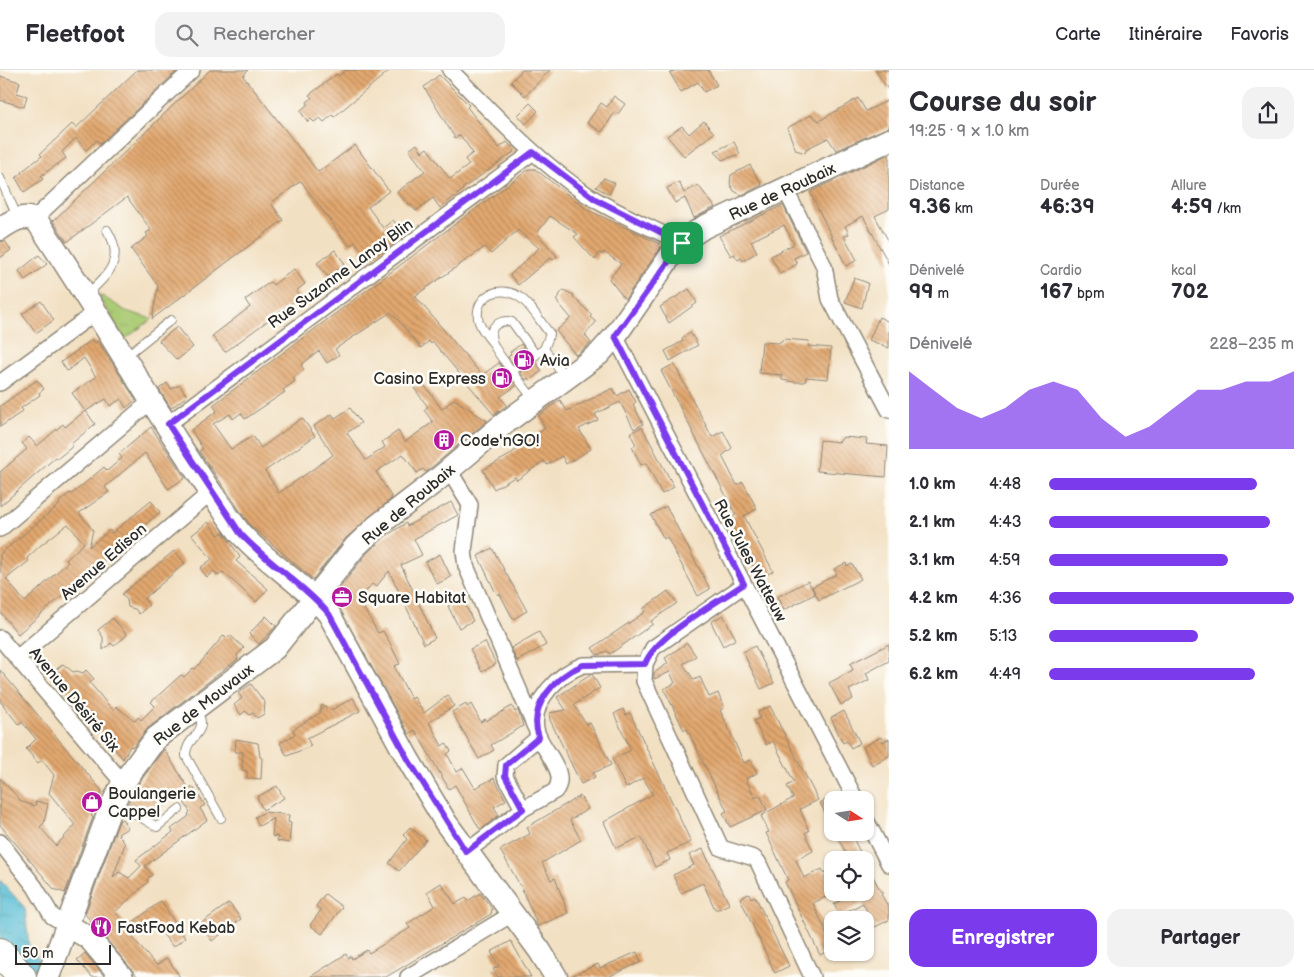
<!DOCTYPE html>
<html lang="fr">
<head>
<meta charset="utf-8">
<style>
	:root { --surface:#fff; --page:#f2f2f3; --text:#2b2b33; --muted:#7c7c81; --line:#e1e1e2; --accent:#7c3aed }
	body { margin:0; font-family:"Balsamiq Sans",sans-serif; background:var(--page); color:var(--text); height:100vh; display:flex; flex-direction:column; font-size:19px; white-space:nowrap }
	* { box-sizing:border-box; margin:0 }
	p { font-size:16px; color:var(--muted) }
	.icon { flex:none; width:28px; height:28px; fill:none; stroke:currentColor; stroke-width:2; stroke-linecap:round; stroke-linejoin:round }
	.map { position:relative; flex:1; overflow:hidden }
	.drawer { display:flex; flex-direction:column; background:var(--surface); width:425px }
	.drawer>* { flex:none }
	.needle { width:32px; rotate:102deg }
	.controls { position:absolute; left:824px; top:721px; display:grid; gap:10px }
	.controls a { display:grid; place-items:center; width:50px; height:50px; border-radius:10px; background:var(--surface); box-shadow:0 1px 4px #0004; font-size:25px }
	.scale { position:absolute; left:15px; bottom:12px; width:96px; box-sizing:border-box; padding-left:5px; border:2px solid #2b2b2b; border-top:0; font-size:14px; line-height:18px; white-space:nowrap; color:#2b2b2b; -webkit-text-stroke:4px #fdfcf7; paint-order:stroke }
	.pin { position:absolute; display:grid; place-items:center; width:42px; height:42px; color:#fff; margin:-21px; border-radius:10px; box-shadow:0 2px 8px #0006 }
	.round { display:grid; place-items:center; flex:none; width:52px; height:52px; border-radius:15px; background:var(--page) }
	.summary { display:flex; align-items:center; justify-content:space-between; height:85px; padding:0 20px }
	h1 { font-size:28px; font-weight:700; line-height:38px }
	.metrics { display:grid; grid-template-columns:repeat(3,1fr); gap:8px; height:85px; padding:5px 20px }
	.metrics div { display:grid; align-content:center }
	.metrics b { font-size:21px; font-weight:700 }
	.metrics small { font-size:14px; font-weight:400 }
	.metrics p { font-size:14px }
	.chart { height:140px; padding:10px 20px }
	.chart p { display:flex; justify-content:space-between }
	.chart svg { width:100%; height:90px; margin-top:5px; fill:var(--accent); opacity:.7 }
	.button { display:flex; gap:10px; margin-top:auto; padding:10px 20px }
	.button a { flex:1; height:58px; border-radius:15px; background:var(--accent); color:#fff; font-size:20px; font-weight:700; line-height:58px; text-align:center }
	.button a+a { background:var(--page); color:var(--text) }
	ul { padding:0 20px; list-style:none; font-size:16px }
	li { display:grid; grid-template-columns:80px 60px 1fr; align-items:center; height:38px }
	li i { height:12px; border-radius:6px; background:var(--accent) }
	header { display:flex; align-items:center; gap:30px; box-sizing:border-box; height:70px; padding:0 25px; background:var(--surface); border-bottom:1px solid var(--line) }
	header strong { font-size:24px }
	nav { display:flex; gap:28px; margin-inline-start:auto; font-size:18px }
	.search { width:350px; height:45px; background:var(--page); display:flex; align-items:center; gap:12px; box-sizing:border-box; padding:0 18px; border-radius:15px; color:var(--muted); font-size:19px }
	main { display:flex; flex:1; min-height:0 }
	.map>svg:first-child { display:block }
	.grass { fill:url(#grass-tufts); stroke:#6b7c50 }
	.water { fill:url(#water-ripples); stroke:#40747f }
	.building { fill:url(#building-back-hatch); fill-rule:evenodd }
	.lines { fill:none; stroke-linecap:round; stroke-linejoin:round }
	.lane-casing { stroke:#8e8676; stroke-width:10 }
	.street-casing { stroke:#8e8676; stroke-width:18 }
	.secondary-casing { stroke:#8e8676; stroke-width:25 }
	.highway-casing { stroke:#8e8676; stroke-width:30 }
	.lane { stroke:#fff; stroke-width:8 }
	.street { stroke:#fff; stroke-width:15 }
	.secondary { stroke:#fff; stroke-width:22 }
	.highway { stroke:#fff; stroke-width:28 }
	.route-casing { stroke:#fff; stroke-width:10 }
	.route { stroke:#7c3aed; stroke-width:6 }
	.labels { text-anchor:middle; stroke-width:5; stroke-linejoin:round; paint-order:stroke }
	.street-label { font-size:16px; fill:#2b2b2b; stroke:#fdfcf7 }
	.poi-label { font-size:16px; fill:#2b2b2b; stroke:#fdfcf7; text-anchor:start }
</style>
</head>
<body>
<header>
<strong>Fleetfoot</strong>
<div class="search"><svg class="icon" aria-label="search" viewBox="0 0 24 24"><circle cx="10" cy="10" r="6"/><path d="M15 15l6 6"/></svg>Rechercher</div>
<nav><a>Carte</a><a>Itinéraire</a><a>Favoris</a></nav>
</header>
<main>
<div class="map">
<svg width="889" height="907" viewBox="0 0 889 907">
	<defs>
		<pattern id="grass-tufts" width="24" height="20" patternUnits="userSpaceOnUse" patternTransform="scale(1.25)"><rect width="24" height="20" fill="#abcc74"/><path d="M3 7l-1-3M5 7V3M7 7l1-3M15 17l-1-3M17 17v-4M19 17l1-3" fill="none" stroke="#93af65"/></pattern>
		<pattern id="water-ripples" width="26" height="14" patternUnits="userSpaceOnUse" patternTransform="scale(1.25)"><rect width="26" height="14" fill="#55bcd3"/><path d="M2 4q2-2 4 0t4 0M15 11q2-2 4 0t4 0" fill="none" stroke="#4799ab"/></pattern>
		<pattern id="building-back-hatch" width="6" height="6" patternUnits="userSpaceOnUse" patternTransform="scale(1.25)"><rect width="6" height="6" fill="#e2a870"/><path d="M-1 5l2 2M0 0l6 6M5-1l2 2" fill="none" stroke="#b7895c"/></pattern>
	</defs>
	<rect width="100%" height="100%" fill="#fdfcf7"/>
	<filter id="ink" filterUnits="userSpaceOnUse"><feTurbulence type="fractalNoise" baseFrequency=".02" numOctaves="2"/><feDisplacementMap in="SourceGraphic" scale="10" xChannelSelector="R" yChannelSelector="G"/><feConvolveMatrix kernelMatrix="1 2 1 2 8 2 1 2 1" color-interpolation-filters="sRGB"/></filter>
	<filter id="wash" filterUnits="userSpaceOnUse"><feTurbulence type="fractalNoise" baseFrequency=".0096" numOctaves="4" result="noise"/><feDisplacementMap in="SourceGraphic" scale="20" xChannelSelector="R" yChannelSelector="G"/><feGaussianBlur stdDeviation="1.12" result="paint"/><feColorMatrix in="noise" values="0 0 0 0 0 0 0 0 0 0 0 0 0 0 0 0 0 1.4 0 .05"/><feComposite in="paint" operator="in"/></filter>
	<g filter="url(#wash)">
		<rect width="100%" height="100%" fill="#f2e0c2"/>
		<path class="grass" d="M102 226 126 241 152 249 125 269 99 227Z"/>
		<path class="water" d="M0 810 25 838 29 877 54 907H33L0 868Z"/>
		<g id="blocks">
			<path class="building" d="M137 0H178L100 74 97 70 86 80 76 68 62 82 66 88 41 106 43 109 24 122 16 108 22 103 21 102 42 86 40 84 72 54 76 58Z
				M210 0H248L243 6 318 102 355 75 389 121 368 137 383 158 393 150 404 164 369 190 355 172 349 176 301 111 271 133 283 150 152 249 158 216 131 179 148 166 146 163 151 160 127 127 67 172 53 151Z
				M346 0H390L334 47 332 45 324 52 320 48 314 52 311 49 308 52 300 41 308 34 307 32 312 28 309 25 337 4 339 6Z
				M522 0H550L525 26 511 12Z
				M676 0H708L717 15 704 22 698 12 681 22 670 3Z
				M875 0H889V21Z
				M439 5 469 35 467 37 499 78 507 72 515 81 462 119 463 120 440 138 433 128 416 141 408 133 407 134 397 122 425 101 409 80 417 74 422 82 427 78 450 109 469 95 465 89 473 83 460 65 455 68 424 17Z
				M0 6 20 12 17 23 27 26 24 37 0 30Z
				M614 26 625 34 618 44 615 42 602 62 587 53 601 33 607 37Z
				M858 28 866 41 889 30V57L836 80 828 68 806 79 805 83 796 80 787 58 811 45 819 51Z
				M530 33 538 41 526 54 518 45Z
				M704 51 714 63 684 86 667 66 682 56 689 64Z
				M734 72 740 84 722 90 715 81Z
				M889 84V139L875 146 889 172V194L863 146 845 156 849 164 844 166 857 190 846 196 810 122Z
				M750 95 762 115 742 125 734 121 730 114 731 105Z
				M529 99H535L586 139 660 174 661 177 625 229 609 209 621 194 604 182 602 185 600 182 595 190 574 167 578 164 550 146 537 163 557 186 553 190 550 188 518 215 510 205 539 178 518 160 491 184 485 177 415 226 482 305 499 293 504 300 516 316 500 327 507 335 503 338 494 345 433 272 431 274 429 271 421 278 391 242 335 279 339 285 327 293 319 281 301 295 304 300 293 308 295 311 283 320 285 322 245 349 241 343 233 349 230 344 213 354 231 379 253 366 261 378 302 348 315 366 265 401 279 423 333 385 314 356 332 344 335 348 350 338 361 353 347 363 366 390 385 377 382 372 398 361 405 372 433 352 424 340 428 337 414 318 422 312 442 339 454 329 487 351 426 402 423 399 417 403 403 384 376 402 392 428 346 468 313 509 250 455 199 381 203 379 191 360 217 341 213 335Z
				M604 108 615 113 609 124 596 117Z
				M679 112 684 123 698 115 715 137 694 148 685 128 675 133 667 118Z
				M783 135 806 182 794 188 797 194 780 204 771 186 794 174 784 155 751 171 757 182 743 191 741 188 738 190 734 184 731 186 719 166Z
				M5 171 11 180 0 188V172Z
				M335 180 345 194 328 207 317 193Z
				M39 185 47 194 25 210 19 201Z
				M294 199 305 214 296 221 300 227 225 282 212 266 250 237 245 230 270 212 273 215Z
				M854 208 868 213 862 238 845 232Z
				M689 219 697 233 669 253 660 237Z
				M563 220 574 225 573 227 592 245 590 247 596 252 585 265 591 273 576 285 556 261 571 248 556 230Z
				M41 231 54 250 36 263 22 244Z
				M879 247 889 252V278L869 270Z
				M177 257 193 277 177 290 159 271Z
				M690 262 698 275 670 291 665 281 683 271 682 268Z
				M784 269 809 271 808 276 831 278 828 309 806 307 805 312H795L782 310V305L759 303 762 272 778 273Z
				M92 270 95 273 98 271 136 330 126 338 121 329 110 336 106 329 86 341 95 354 71 374 73 376 57 389 56 387 0 436V402L27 379 22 373 29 367 37 376 63 354 65 357 85 341 72 323 96 307 84 288 67 301 61 292Z
				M521 274 528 283 513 293 508 287 511 284 510 282Z
				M536 292 542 301 530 310 528 308 526 310 520 302Z
				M674 294 712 367 723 361 732 378 722 386 737 415 743 412 757 439 744 446 773 501 760 509 728 449 736 445 661 301Z
				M37 310 44 319 39 323 40 325 21 338 23 341 0 357V336Z
				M167 313 171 319 180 315 187 326 171 338 159 319Z
				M613 318 617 326 629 319 636 332 633 334 643 354 634 359 620 332 595 344 598 350 579 359 591 379 566 394 562 386 547 395 544 391 517 410 515 407 494 419 483 400 508 386 545 358 538 346 560 330 567 341Z
				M151 357 185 408 168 419 145 383 105 417 109 422 79 443 93 460 89 477 110 460 112 463 151 431 160 442 18 564 0 542V484L60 434 59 432 70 423 72 424 104 397 107 401 122 388 119 384ZM68 454 84 473 66 490 68 492 25 532 6 509 29 491 27 488 41 475Z
				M642 357 674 417 662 424 646 393 641 395 632 377 636 375 630 363Z
				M843 367 867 369 866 374 888 376 886 407 817 401 820 370 839 372Z
				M451 432 458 445 414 469 422 485 401 495 435 568 424 574 389 501 376 517 372 514 359 530 378 563 383 561 390 573 400 594 394 596 411 629 414 627 424 643 448 625 454 636 429 652 442 676 446 673 451 681 447 684 457 702 463 698 475 718 494 708 506 730 494 737 499 745 482 759 479 758 455 715 449 719 415 660 409 664 333 527 367 483 386 466 406 453 407 456Z
				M666 436 710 519 698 526 667 467 664 469 651 445Z
				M208 452 219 465 223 462 230 472 240 487 236 491 268 519 256 532 223 502 218 506 214 501 207 507 200 498 212 489 192 465Z
				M492 478 527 541 513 549 500 524 498 525 494 519 478 486Z
				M174 481 185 493 144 529 149 535 139 544 135 539 128 537 127 530 122 524Z
				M440 484 451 507 437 514 425 492Z
				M846 493 847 496 852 494 861 509 819 530 812 517 837 504 834 499Z
				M808 511 815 524 784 540 777 527Z
				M668 521 677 533 651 551 653 554 610 584 607 581 597 585 592 578 645 542 643 539Z
				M462 528 473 551 459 558 448 536Z
				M723 545 736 569 723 576 711 552Z
				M266 546 276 556 259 574 249 564Z
				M113 548 127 565 114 576 111 573 103 580V567L98 560Z
				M539 562 546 575 517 591 511 578Z
				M224 565 227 568 230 565 244 578 237 585 238 589 148 658 133 677 130 676 123 689 52 603 63 594 73 602 77 601 83 603 86 600 94 609 90 613 110 637 114 640 116 636 135 651 138 647 141 650 155 636 151 632 181 605 184 607 193 598 195 599Z
				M485 572 496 594 482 602 470 579Z
				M687 573 696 586 683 594 694 610 700 607 709 627 718 623 724 638 720 640 744 693 751 690 757 703 746 709 755 728 760 725 767 740 730 757 723 743 727 741 687 659 684 660 664 619 675 613 670 602 654 609V603L668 593 665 588Z
				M889 574V591L866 603 869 610 849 620 853 629 841 635 829 613 853 600 850 594Z
				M755 576 774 613 761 619 743 582Z
				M0 600 102 721 91 746 93 747 65 823 54 819 0 755V708L22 732 35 736 36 731 48 734 44 753 40 757 56 776 75 755 49 723 54 705 42 690 38 693 26 679 36 669 22 652 19 655 0 631Z
				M592 604 600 618 574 635 586 654 590 653 611 695 593 703 595 707 581 714 550 650 549 643 566 640 557 627Z
				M251 614 265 633 264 644 257 648 253 643 250 645 245 641 241 645 234 635 242 628 238 623Z
				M353 628 360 641 307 668 311 676 287 686 280 673 295 664 293 660 300 655 320 643 322 635 331 640Z
				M466 634 467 637 471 634 481 652 485 649 486 651 512 636 515 642 518 640 523 656 491 675 494 680 479 689 452 642Z
				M770 636 818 730 800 739 809 761 805 763 813 781 796 790 804 808 822 799 824 803 832 798V824L813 833 832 875V879L820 885 785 812 788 810 766 763 769 762 761 746 793 728 787 716 794 712 773 671 766 675 754 651 760 648 758 642Z
				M623 639 626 645 630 643 691 772 667 783 670 790 655 797 641 767 616 778 604 752 653 724 643 708 626 718 612 689 631 680 614 644Z
				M844 641 860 673 851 678 847 671 843 673 831 648Z
				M881 667 883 672 889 669V686L872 695 863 677Z
				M236 669 258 673 260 687 262 688 261 709 247 708V701L242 700 243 682H235Z
				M164 679 189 719 193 717 205 735 200 738 207 750 145 796 152 805 147 809 148 812 115 842 128 856 161 831 185 868 173 877 152 850 132 867 153 892 157 895 167 888 180 907H138L85 844 119 751 122 749 128 758 118 764 125 774 113 807 119 802 129 808 141 796 136 790 173 762 171 759 189 746 188 744 190 742 180 725 176 727 174 723 153 747 146 741 128 733 134 720Z
				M277 716 284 728 263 740 257 727Z
				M580 726 588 739 570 750 581 770 542 793 551 810 555 808 568 843 538 856 521 817 500 780 530 764 527 757Z
				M832 726V757L820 733Z
				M265 742 289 745 288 752 291 753 289 773 277 771 278 767 272 766 274 748 259 756 255 747Z
				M410 757 426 770 399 801 389 793 407 769 403 765Z
				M835 762H850L864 790H849Z
				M703 779 729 834 719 839H715L703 813 681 823 673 805 694 795 689 785Z
				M865 791 881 822H884L881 824 889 838V850L875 857 863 833 840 845 834 834 856 822H865Z
				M441 813 455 834 466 828 468 831 480 823 492 839 491 844 386 907H310L346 884 348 888 351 886 352 889 367 880 369 883 410 858 407 854 435 836 427 822Z
				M325 824 342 837 322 864 310 855 321 840 316 836Z
				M749 824 751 828 755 826 789 896 775 903 740 828Z
				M229 833 241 849 212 871 200 854Z
				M511 871 531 907H498L493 899 499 896 491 882Z
				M637 882 641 892 608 907H569L598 894 600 898Z
				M85 883 105 907H92L77 890Z"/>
		</g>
	</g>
	<g filter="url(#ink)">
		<use href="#blocks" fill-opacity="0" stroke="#8e8676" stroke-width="1"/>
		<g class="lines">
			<g class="lane-casing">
				<path id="lane" d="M0 108 17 146
					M88 223C109 205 125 188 107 160
					M491 271C486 264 479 257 478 248 475 225 500 215 518 226 530 233 541 253 550 264L544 279
					M126 286 171 250
					M512 301C504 290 480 266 497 254 502 251 506 250 512 252L536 285
					M534 330 512 301 544 279 565 307
					M196 640C212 664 185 665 186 686L221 748
					M115 732 157 757 179 739"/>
			</g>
			<g class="street-casing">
				<path id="street" d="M450 0C493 43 535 89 586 124 615 143 650 157 682 173
					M785 119 824 196 830 229 889 340
					M34 149 192 0
					M615 266 856 730
					M0 313 96 242
					M168 354 533 82
					M449 400 470 435 464 481 466 496 535 657
					M0 459 151 331
					M744 515 653 578 645 594 644 611 721 778 754 788 758 792 812 907
					M0 568 123 713
					M17 588 211 422
					M539 667 506 695 505 706 523 739 555 721C570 702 540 679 536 659 531 630 559 604 583 595L645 594
					M865 748 889 794
					M0 772 35 817 52 846 67 855
					M466 782 523 739
					M408 907 512 844"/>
			</g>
			<g class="secondary-casing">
				<path id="secondary" d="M0 159C12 151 23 143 37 151 107 254 166 363 240 463 267 493 304 514 329 544L408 689 446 753 540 881 556 907
					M67 855 89 868 122 907
					M48 907 110 739 123 713 156 668 275 578 355 477 377 456 437 410 501 356 599 284 615 266 674 181 687 168 704 157 889 70"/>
			</g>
			<g class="highway-casing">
				<path id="highway" d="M0 882 22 907"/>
			</g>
			<use href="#lane" class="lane"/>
			<use href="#street" class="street"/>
			<use href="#secondary" class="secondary"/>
			<use href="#highway" class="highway"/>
		</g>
	</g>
	<g class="lines" filter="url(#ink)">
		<g class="route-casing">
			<path id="route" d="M533 82 595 129 682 173 615 266 744 514C718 532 655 566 645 594L583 595C556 606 527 636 539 667L506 695 505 706 523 739 466 782 408 689 329 544C304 514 267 493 240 463L168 354Z"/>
		</g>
		<use href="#route" class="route"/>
	</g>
	<defs>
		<g id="fuel-disc" transform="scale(1.125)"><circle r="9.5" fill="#b5179e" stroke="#fdfcf7"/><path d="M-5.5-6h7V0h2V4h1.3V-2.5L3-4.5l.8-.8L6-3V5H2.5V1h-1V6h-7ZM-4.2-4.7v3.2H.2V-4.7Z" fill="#fff"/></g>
		<g id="building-disc" transform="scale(1.125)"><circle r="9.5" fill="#b5179e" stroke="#fdfcf7"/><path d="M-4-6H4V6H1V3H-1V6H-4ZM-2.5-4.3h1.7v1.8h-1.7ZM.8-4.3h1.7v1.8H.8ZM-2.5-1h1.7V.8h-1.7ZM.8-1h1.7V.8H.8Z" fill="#fff"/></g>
		<g id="office-disc" transform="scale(1.125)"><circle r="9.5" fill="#b5179e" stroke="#fdfcf7"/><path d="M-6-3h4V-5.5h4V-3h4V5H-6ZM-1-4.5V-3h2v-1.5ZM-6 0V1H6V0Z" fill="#fff"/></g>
		<g id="shop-disc" transform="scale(1.125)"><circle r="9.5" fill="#b5179e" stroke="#fdfcf7"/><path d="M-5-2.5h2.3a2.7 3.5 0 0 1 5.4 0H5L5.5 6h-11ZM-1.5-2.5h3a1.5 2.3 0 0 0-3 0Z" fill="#fff"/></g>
		<g id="restaurant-disc" transform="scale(1.125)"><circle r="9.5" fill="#b5179e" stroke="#fdfcf7"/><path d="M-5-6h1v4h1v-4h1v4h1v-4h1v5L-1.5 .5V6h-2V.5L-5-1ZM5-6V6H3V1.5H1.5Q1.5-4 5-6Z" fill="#fff"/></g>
	</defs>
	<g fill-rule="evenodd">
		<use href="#fuel-disc" x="524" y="290"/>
		<use href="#fuel-disc" x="502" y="308"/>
		<use href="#building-disc" x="444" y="370"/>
		<use href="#office-disc" x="342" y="527"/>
		<use href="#shop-disc" x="92" y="732"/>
		<use href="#restaurant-disc" x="101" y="857"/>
	</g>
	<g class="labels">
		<g class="street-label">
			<text transform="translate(782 121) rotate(-25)" y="6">Rue de Roubaix</text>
			<text transform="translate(340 203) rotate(-36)" y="6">Rue Suzanne Lanoy Blin</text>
			<text transform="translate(408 434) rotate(-40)" y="6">Rue de Roubaix</text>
			<text transform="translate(751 490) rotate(62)" y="6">Rue Jules Watteuw</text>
			<text transform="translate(103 491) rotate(-41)" y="6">Avenue Edison</text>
			<text transform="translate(75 629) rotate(50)" y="6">Avenue Désiré Six</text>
			<text transform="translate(203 634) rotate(-38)" y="6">Rue de Mouvaux</text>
		</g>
		<g class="poi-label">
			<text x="540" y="296">Avia</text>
			<text x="486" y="314" text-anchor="end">Casino Express</text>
			<text x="460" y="376">Code'nGO!</text>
			<text x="358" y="533">Square Habitat</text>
			<text x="108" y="729">Boulangerie<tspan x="108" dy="18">Cappel</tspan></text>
			<text x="117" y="863">FastFood Kebab</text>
		</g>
	</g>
</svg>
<div class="controls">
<a><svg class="needle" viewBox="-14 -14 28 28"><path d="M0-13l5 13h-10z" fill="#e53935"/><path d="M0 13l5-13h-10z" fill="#7c7c81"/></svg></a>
<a><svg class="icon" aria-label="locate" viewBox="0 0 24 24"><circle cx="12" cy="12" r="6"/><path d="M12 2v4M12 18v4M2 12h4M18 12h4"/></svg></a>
<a><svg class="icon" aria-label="layers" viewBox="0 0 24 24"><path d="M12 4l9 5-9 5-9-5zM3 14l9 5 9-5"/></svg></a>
</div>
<div class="scale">50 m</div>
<div class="pin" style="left:682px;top:173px;background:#1e9e55"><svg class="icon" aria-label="arrive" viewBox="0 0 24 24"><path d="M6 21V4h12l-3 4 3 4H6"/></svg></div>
</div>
<section class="drawer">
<div class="summary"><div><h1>Course du soir</h1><p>19:25 · 9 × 1.0 km</p></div><a class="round"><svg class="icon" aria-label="share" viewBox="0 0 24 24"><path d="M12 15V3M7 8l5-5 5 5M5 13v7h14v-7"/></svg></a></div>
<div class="metrics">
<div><p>Distance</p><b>9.36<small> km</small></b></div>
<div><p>Durée</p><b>46:39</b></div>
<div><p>Allure</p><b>4:59<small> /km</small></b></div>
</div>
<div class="metrics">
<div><p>Dénivelé</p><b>99<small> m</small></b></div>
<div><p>Cardio</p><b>167<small> bpm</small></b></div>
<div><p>kcal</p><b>702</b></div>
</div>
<div class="chart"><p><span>Dénivelé</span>228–235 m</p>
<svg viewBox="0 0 160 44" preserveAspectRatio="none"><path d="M0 44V6L10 15L20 24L30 29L40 24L50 15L60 11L70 15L80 29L90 38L100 33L110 24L120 15L130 15L140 11L150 11L160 6V44z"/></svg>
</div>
<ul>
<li><b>1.0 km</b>4:48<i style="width:85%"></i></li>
<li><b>2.1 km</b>4:43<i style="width:90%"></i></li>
<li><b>3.1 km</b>4:59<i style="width:73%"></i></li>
<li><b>4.2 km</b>4:36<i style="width:100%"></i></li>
<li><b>5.2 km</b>5:13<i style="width:61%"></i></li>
<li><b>6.2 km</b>4:49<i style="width:84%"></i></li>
</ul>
<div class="button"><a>Enregistrer</a><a>Partager</a></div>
</section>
</main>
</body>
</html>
